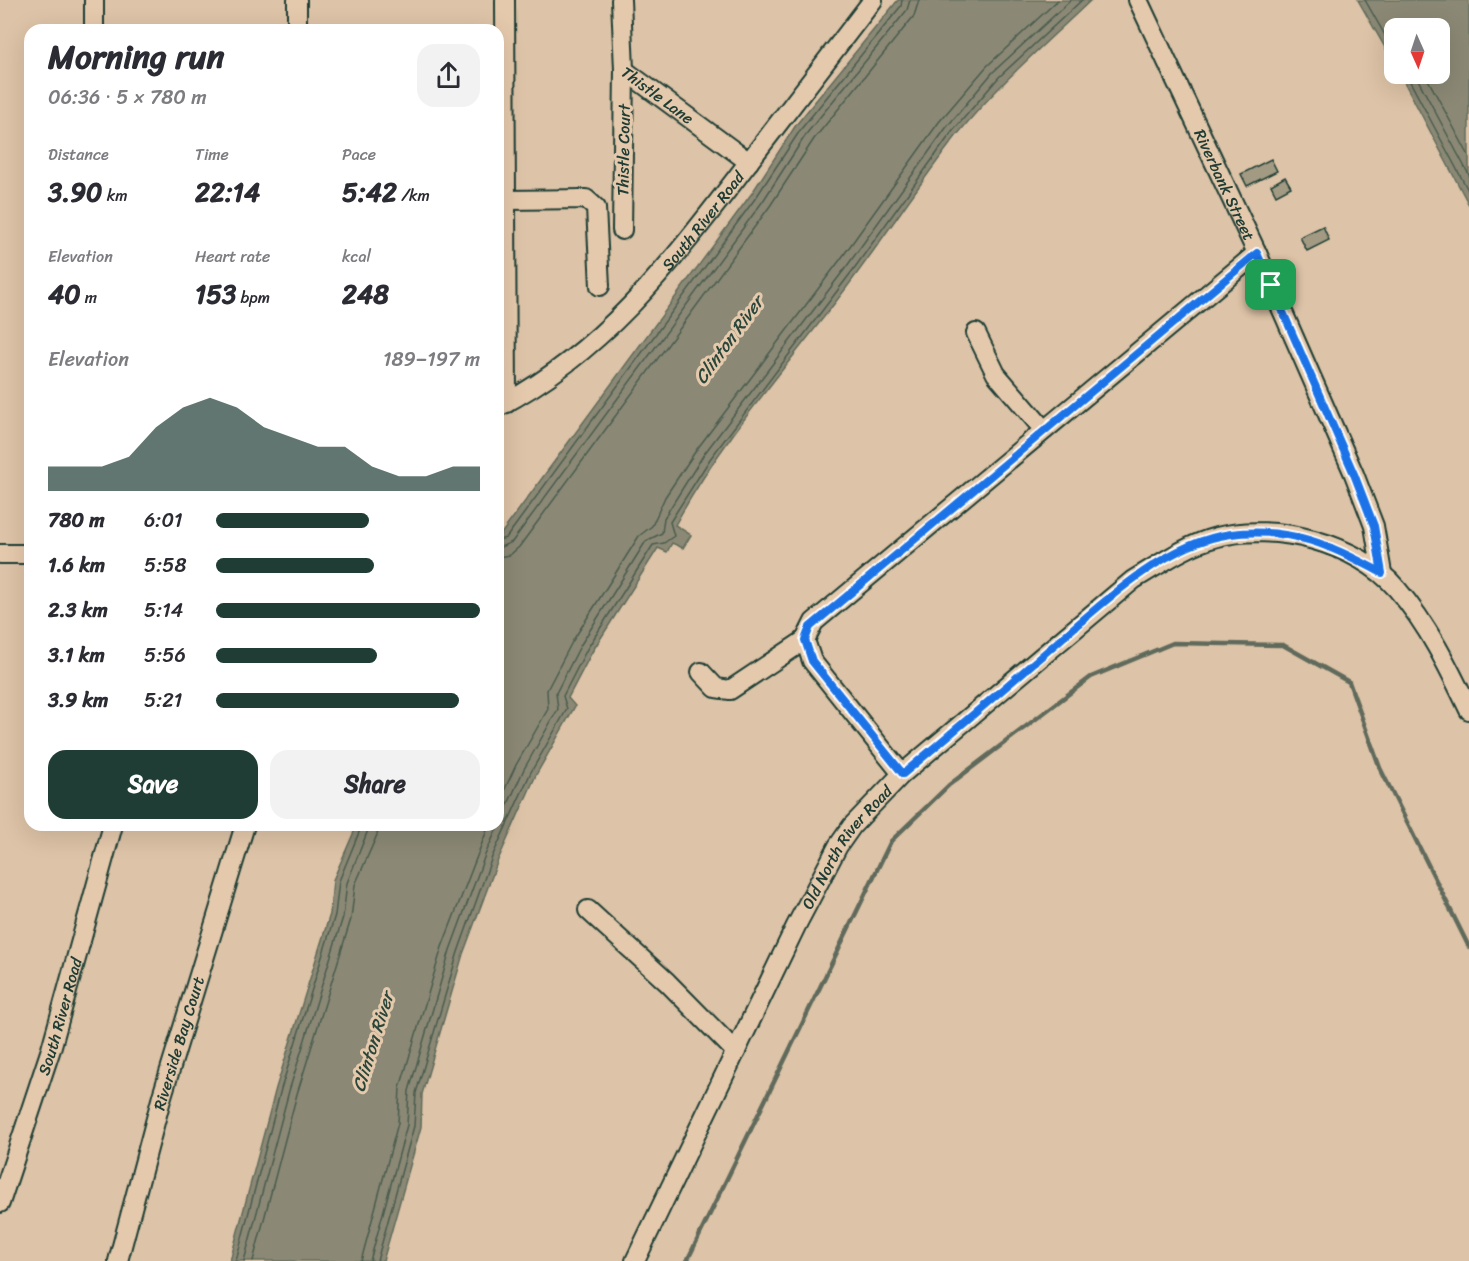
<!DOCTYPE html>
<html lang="en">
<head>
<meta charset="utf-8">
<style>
	:root { --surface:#fff; --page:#f2f2f3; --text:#2b2b33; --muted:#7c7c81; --accent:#1f3d34 }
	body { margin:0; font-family:Sriracha,sans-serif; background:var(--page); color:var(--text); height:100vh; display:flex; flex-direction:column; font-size:22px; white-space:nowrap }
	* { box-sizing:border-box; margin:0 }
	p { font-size:20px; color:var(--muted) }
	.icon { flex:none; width:33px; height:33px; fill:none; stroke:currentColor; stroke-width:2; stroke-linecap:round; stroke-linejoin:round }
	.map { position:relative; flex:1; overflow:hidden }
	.side { position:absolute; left:24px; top:24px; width:480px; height:807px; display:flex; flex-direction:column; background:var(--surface); border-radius:18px; box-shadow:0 6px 24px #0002 }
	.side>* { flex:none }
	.needle { width:39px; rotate:177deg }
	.fabs { position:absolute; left:1384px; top:18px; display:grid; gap:12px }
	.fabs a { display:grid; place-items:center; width:66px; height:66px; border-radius:12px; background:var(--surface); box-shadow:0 6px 24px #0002; font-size:30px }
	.pin { position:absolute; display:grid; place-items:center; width:51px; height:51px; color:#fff; margin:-26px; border-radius:12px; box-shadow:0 3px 9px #0006 }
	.round { display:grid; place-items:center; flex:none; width:63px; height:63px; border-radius:18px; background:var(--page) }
	.overview { display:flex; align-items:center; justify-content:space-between; height:102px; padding:0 24px }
	h1 { font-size:33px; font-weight:700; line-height:45px }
	.metrics { display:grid; grid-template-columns:repeat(3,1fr); gap:9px; height:102px; padding:6px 24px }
	.metrics div { display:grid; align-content:center }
	.metrics b { font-size:26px; font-weight:700 }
	.metrics small { font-size:16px; font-weight:400 }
	.metrics p { font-size:16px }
	.chart { height:168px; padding:12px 24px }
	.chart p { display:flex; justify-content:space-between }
	.chart svg { width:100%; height:108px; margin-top:6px; fill:var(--accent); opacity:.7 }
	.cta { display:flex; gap:12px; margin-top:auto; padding:12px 24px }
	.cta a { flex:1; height:69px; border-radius:18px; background:var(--accent); color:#fff; font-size:24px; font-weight:700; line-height:69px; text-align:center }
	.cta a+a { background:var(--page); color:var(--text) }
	ul { padding:0 24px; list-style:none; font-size:20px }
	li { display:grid; grid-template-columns:96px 72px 1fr; align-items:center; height:45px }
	li i { height:15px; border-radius:8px; background:var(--accent) }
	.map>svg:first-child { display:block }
	.water { fill:#8b8975; stroke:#606b5b; stroke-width:1.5 }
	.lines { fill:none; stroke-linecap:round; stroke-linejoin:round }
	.shore { stroke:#4a5b4e; stroke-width:1.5 }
	.stream { stroke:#606b5b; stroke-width:4.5 }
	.building { fill:#a29a83; stroke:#1f3d34; stroke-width:1.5 }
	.minor-casing { stroke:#1f3d34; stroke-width:22 }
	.minor { stroke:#e5c9ac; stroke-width:18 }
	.route-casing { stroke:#fff; stroke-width:12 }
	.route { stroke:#1a73e8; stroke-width:8 }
	.labels { text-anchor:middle; stroke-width:6; stroke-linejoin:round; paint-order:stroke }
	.street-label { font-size:16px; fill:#1f3d34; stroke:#e5c9ac }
	.water-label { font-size:18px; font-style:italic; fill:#2a453a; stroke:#e5c9ac }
</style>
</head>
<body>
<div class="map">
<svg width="1469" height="1261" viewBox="0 0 1469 1261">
	<rect width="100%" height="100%" fill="#ddc3a7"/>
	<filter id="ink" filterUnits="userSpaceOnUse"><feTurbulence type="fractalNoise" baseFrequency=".0167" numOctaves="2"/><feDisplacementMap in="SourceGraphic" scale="12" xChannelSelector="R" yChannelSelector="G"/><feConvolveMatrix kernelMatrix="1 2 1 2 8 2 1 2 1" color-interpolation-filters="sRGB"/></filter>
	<g filter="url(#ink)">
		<path class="water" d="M898 0H1091C1045 44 997 85 957 135 914 190 877 249 834 304 779 375 718 446 675 525L691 535 683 548 672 543 667 552 658 548 592 652 568 698 575 706 536 775 498 860 463 954 422 1094 421 1127 383 1261H230L276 1088 330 914 333 880 357 825H498V538L752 193 796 125Z
			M1358 0H1469V205L1400 74H1440V28H1395V65Z"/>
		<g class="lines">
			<path class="shore" d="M1365 0 1395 53
				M1406 74 1469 192
				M1415 74 1469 175
				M1425 74 1469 156
				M498 540 506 538 757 196 801 129 901 6 902 0
				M498 548 512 542 763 201 807 133 907 10 910 0
				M498 557 510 555 519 547 770 206 814 139 914 16 919 0
				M498 804 516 765 548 709 547 690 572 642 639 536 652 526 665 497 697 449 840 260 939 122 987 66 1058 0
				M236 1261 281 1089 335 915 339 881 362 825
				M244 1261 289 1091 343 917 347 883 370 825
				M253 1261 297 1094 351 919 355 885 377 835 379 825
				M361 1261 398 1123 400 1088 442 947 489 825
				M370 1261 407 1125 409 1091 450 950 485 855 524 769 558 709 556 693 580 646 646 541 662 533 664 518 704 454 847 266 946 128 993 72 1071 0
				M377 1261 414 1126 416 1093 458 952 492 857 531 772 567 709 563 696 587 649 653 545 664 543 674 536 670 522 710 459 853 270 952 132 999 77 1082 0"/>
			<path class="stream" d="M687 1261 891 841 949 785 1091 677 1173 643 1283 645 1349 682 1380 768 1469 947"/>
		</g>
		<path class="building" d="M1271 159 1277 171 1247 186 1241 174Z
			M1285 177 1291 187 1276 195 1271 185Z
			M1323 226 1329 240 1307 251 1300 237Z"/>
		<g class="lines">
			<g class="minor-casing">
				<g id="minor">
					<path d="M94 0V30"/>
					<path d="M297 0V30"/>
					<path d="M505 0 507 403"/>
					<path d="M621 0 624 70 622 230"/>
					<path id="s1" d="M1138 0 1257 253 1354 474 1374 526 1382 573"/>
					<path id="s2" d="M624 70 749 162"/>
					<path d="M506 200 586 199 596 208 600 286"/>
					<path d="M976 333 996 374 1044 430"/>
					<path id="s3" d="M498 407C602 353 668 267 738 176 783 117 828 59 873 0"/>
					<path d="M0 554H30"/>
					<path d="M805 640 814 622 1257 253"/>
					<path d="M805 640 812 661 902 774"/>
					<path d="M701 672 716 688 730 690 805 640"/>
					<path d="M588 910 667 982 736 1052"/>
					<path id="s4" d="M0 1203 51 1049 113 825"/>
					<path id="s5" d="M118 1261 162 1096 245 825"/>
					<path id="s6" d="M635 1261 796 926 838 846 852 826 902 774 1133 580C1160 564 1186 545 1217 537 1275 522 1358 543 1397 589 1428 625 1449 668 1469 710"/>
				</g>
			</g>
			<use href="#minor" class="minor"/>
		</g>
	</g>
	<g class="lines" filter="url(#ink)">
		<g class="route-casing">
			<path id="route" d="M1257 253 1354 474 1374 526 1382 573C1331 545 1291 527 1231 534 1160 543 1090 615 1038 659 993 698 948 736 903 774L812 661 805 640 810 627Z"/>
		</g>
		<use href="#route" class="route"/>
	</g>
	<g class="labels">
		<g class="street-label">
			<text dy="6" stroke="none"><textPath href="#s2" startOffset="42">Thistle Lane</textPath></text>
			<text transform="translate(623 150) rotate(-89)" y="6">Thistle Court</text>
			<text dy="6" stroke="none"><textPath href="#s1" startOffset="204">Riverbank Street</textPath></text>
			<text dy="6" stroke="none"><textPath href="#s3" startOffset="279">South River Road</textPath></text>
			<text dy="6" stroke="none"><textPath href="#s6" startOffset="466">Old North River Road</textPath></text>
			<text dy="6" stroke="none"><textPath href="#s4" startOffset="196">South River Road</textPath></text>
			<text dy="6" stroke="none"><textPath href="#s5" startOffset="226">Riverside Bay Court</textPath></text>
		</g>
		<g class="water-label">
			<text transform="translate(729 340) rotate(-54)" y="6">Clinton River</text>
			<text transform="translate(373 1042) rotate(-73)" y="6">Clinton River</text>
		</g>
	</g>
</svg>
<div class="fabs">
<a><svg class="needle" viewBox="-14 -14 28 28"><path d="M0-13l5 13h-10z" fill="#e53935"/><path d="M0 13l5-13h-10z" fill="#7c7c81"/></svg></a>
</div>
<div class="pin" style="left:1271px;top:285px;background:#1e9e55"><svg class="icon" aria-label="arrive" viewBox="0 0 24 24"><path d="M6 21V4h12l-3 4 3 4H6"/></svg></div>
<section class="side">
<div class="overview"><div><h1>Morning run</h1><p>06:36 · 5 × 780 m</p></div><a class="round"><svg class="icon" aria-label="share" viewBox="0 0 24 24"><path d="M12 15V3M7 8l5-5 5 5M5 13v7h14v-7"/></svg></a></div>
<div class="metrics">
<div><p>Distance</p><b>3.90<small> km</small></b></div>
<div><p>Time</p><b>22:14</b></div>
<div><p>Pace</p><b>5:42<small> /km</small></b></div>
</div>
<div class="metrics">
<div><p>Elevation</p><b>40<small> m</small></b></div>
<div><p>Heart rate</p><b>153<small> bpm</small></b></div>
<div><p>kcal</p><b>248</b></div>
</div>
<div class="chart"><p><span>Elevation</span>189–197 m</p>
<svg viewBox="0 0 160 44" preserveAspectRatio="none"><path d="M0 44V34L10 34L20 34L30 30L40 18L50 10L60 6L70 10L80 18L90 22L100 26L110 26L120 34L130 38L140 38L150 34L160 34V44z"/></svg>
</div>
<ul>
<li><b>780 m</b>6:01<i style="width:58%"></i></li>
<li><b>1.6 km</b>5:58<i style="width:60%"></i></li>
<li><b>2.3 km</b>5:14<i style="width:100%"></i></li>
<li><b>3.1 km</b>5:56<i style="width:61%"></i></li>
<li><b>3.9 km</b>5:21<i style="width:92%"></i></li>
</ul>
<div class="cta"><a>Save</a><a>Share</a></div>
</section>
</div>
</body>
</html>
